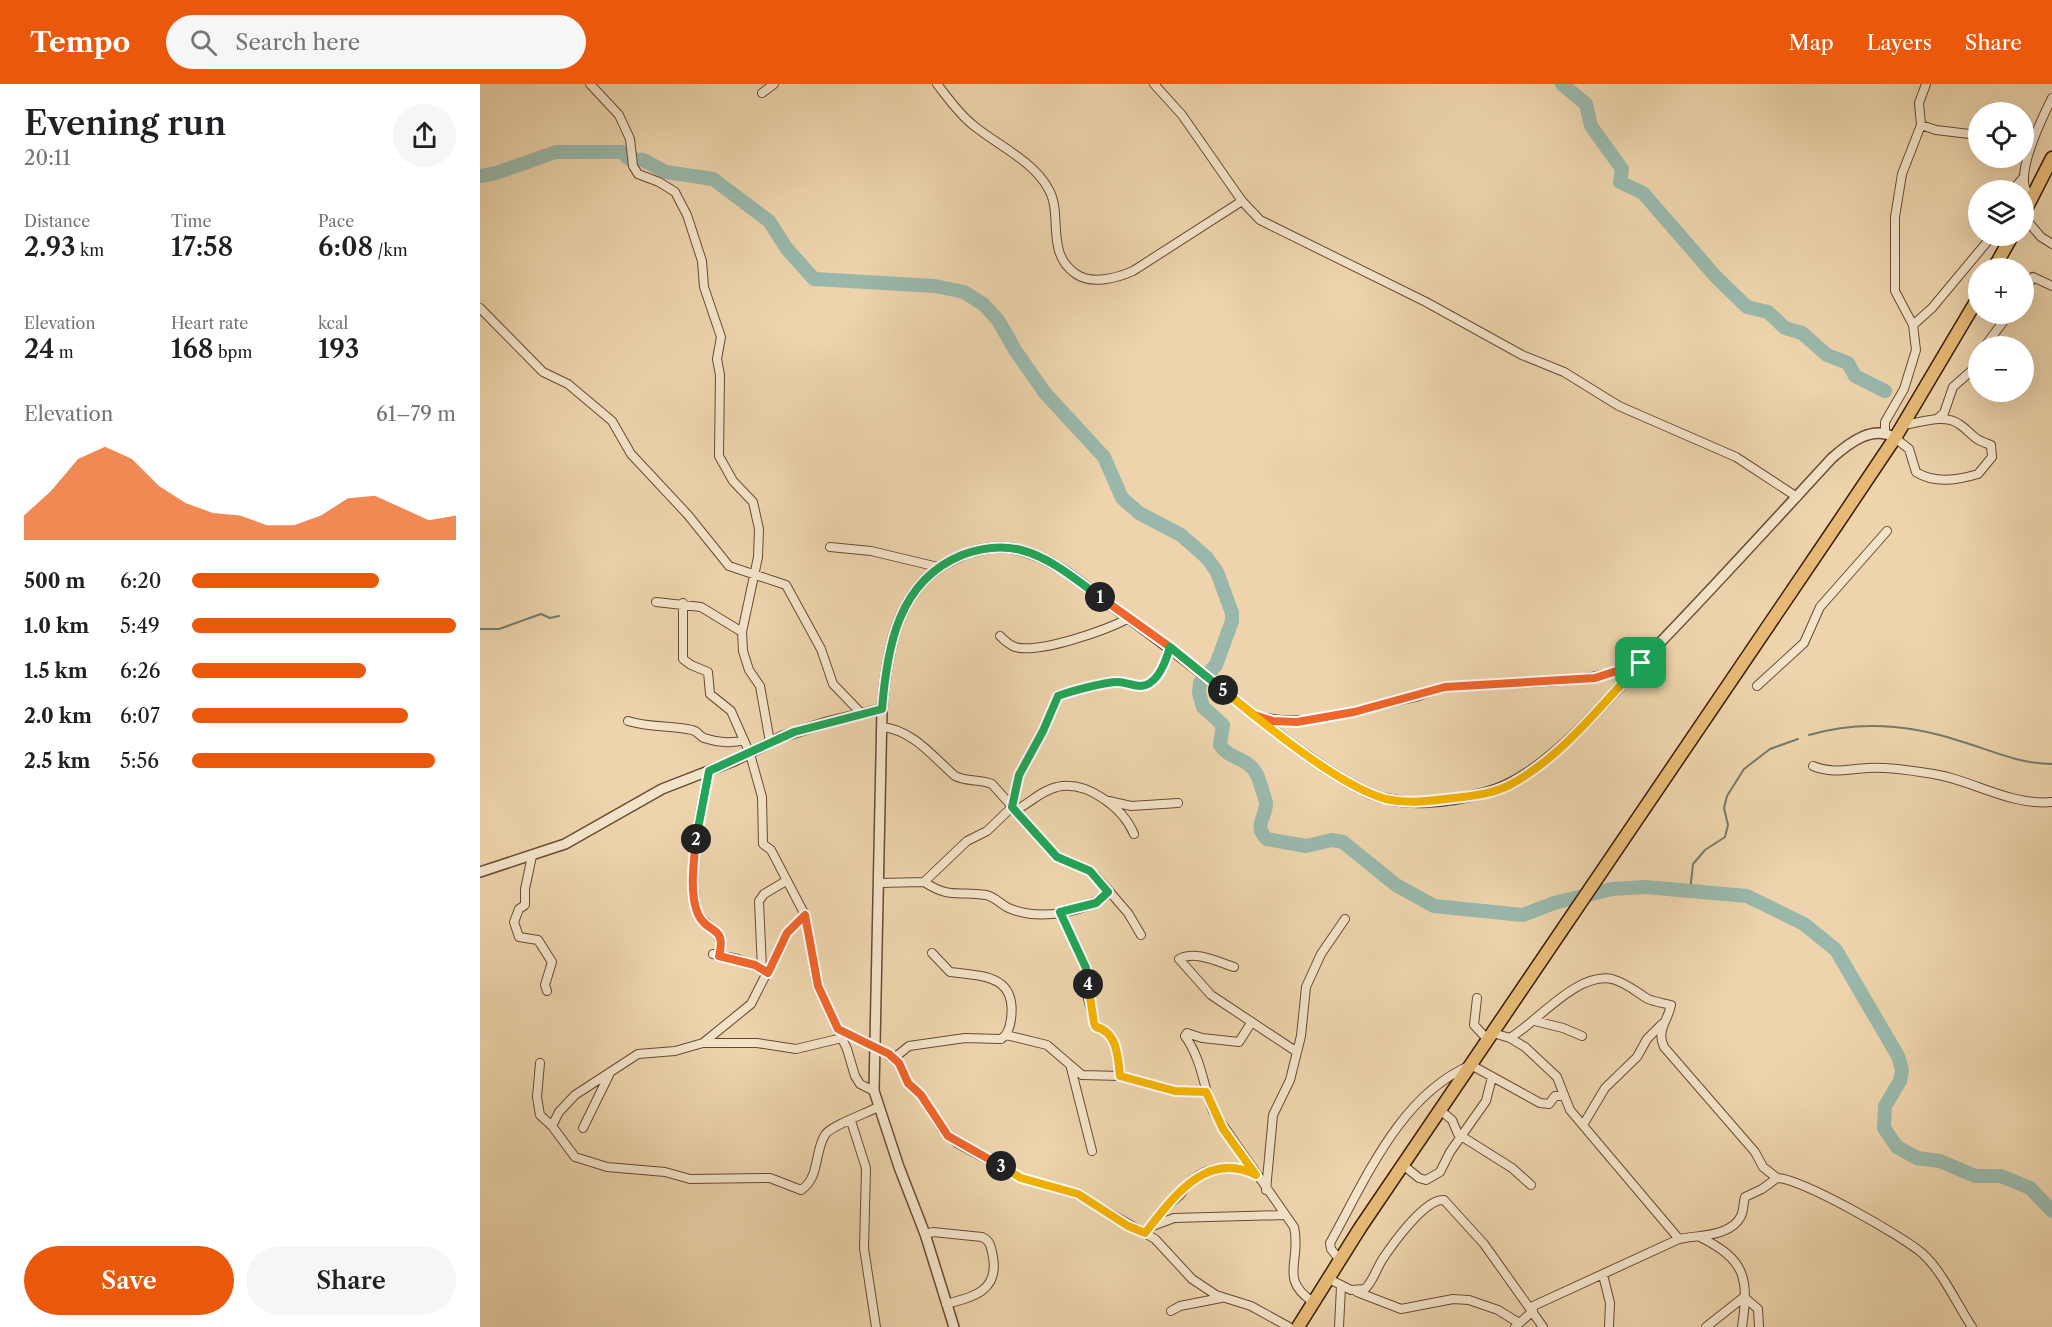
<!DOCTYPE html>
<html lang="en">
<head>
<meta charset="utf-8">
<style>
	:root { --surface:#fff; --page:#f6f6f6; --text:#202124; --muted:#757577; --accent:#ea580c }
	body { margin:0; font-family:"Libre Caslon Text",serif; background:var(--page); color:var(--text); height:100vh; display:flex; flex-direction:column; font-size:22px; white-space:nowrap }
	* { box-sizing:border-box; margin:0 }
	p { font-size:20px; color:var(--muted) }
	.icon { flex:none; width:33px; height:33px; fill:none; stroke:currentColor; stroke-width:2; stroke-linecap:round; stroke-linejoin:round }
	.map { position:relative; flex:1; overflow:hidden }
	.panel { display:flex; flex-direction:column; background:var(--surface); width:480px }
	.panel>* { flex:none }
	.tools { position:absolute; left:1488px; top:18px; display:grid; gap:12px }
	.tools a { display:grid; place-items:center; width:66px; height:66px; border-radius:50%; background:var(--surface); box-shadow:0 6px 24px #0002; font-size:30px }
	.pin { position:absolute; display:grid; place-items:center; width:51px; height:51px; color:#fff; margin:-26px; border-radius:12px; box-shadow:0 3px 9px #0006 }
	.km { position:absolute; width:30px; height:30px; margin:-15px; border-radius:50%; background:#222; color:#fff; font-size:16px; line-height:30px; text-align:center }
	.round { display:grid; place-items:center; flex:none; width:63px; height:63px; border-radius:32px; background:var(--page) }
	.summary { display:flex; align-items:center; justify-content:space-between; height:102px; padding:0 24px }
	h1 { font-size:33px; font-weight:600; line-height:45px }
	.stats { display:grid; grid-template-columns:repeat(3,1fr); gap:9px; height:102px; padding:6px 24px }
	.stats div { display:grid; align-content:center }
	.stats b { font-size:26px; font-weight:600 }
	.stats small { font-size:16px; font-weight:400 }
	.stats p { font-size:16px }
	.chart { height:168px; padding:12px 24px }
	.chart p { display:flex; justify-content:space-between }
	.chart svg { width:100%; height:108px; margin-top:6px; fill:var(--accent); opacity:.7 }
	.button { display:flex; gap:12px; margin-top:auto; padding:12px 24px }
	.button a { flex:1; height:69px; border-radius:36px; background:var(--accent); color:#fff; font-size:24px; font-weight:600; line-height:69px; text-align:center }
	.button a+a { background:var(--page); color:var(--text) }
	ul { padding:0 24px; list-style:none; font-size:20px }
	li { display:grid; grid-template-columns:96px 72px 1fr; align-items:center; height:45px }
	li i { height:15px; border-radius:8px; background:var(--accent) }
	header { display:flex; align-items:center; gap:36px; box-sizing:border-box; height:84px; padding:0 30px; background:var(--accent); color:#fff }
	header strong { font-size:28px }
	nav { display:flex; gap:33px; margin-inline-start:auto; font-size:21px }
	.search { width:420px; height:54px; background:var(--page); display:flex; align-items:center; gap:15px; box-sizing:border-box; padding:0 21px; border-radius:33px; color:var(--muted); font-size:22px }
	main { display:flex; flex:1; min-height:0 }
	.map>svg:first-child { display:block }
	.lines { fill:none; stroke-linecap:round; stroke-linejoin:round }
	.stream { stroke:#747a6b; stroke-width:2 }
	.river { stroke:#99b8ab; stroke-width:14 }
	.minor-casing { stroke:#694a34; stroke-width:10 }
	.tertiary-casing { stroke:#694a34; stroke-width:12 }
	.trunk-casing { stroke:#3d1c0c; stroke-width:15 }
	.minor { stroke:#f3e3c9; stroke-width:8 }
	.tertiary { stroke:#f3e3c9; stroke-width:9 }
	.trunk { stroke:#e6ba76; stroke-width:12 }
	.split-1-casing { stroke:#fff; stroke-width:12 }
	.split-2-casing { stroke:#fff; stroke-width:12 }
	.split-3-casing { stroke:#fff; stroke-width:12 }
	.split-4-casing { stroke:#fff; stroke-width:12 }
	.split-5-casing { stroke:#fff; stroke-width:12 }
	.split-6-casing { stroke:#fff; stroke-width:12 }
	.split-1 { stroke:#f0652b; stroke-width:8 }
	.split-2 { stroke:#22a559; stroke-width:8 }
	.split-3 { stroke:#f0652b; stroke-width:8 }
	.split-4 { stroke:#f5b400; stroke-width:8 }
	.split-5 { stroke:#22a559; stroke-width:8 }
	.split-6 { stroke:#f5b400; stroke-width:8 }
</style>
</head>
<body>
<header>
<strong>Tempo</strong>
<div class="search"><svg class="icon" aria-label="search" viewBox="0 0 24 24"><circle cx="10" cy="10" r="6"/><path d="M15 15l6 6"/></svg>Search here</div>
<nav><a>Map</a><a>Layers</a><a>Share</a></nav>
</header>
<main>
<section class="panel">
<div class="summary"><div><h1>Evening run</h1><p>20:11</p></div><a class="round"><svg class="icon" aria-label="share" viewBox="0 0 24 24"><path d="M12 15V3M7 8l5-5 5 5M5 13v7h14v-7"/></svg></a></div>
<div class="stats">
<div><p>Distance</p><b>2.93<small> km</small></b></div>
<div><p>Time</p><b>17:58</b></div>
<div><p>Pace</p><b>6:08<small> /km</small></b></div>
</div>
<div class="stats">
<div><p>Elevation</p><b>24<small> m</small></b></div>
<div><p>Heart rate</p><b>168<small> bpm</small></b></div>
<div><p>kcal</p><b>193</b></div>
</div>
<div class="chart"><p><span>Elevation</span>61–79 m</p>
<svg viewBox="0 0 160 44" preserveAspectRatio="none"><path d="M0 44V34L10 24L20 11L30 6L40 11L50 22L60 29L70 33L80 34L90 38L100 38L110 34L120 27L130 26L140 31L150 36L160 34V44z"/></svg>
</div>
<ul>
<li><b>500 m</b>6:20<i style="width:71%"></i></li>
<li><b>1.0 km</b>5:49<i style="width:100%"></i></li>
<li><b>1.5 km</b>6:26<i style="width:66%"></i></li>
<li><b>2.0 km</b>6:07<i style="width:82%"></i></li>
<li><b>2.5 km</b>5:56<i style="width:92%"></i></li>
</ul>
<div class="button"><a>Save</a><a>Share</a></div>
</section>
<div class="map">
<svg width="1572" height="1243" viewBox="0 0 1572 1243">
	<rect width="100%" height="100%" fill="#edd4ac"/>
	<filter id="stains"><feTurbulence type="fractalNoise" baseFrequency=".00333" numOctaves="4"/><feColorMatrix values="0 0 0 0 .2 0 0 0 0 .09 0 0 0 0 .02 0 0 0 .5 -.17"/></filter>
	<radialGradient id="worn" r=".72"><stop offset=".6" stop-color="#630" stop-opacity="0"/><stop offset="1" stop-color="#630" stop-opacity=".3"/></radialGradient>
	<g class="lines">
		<path class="stream" d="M0 545H19L61 530 70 534 79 532
			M1329 651C1380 636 1433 641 1483 658 1513 667 1540 680 1572 680
			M1210 807 1213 780 1225 766 1245 753 1248 741 1244 724 1247 712 1264 685 1290 665 1318 655"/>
		<path class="river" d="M1082 0 1106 20 1111 42 1142 85 1140 98 1163 109 1236 193 1267 223 1288 228 1305 244 1322 249 1347 271 1368 279 1375 292 1405 307
			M0 92 16 89 76 68H142L149 75 163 76 186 88 233 95 289 137 307 165 334 195 455 202 484 208 503 220 518 236 535 266 565 309 624 373 642 414 659 429 701 451 727 474 737 488 752 529V537L736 581 720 599 719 609 723 623 743 641 740 661C749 676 770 673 778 693 779 696 786 718 786 720 786 733 773 742 787 755L826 762 852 756 863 758 916 801 954 822 1043 831 1074 819 1132 805 1165 803 1267 812 1324 840 1356 866 1418 972 1422 986 1420 997 1405 1022 1404 1044 1417 1063 1437 1074 1460 1077 1495 1092H1521L1550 1104 1572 1127"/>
		<g class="minor-casing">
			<path id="minor" d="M110 0 139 31 150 55 153 82 158 90 179 98 195 108 207 131 222 177 224 203 241 253 237 275 240 291 239 372 253 397 273 418 279 445 278 473 262 548 263 567 269 586 280 602 290 658
				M457 0C468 14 479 30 493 41 517 61 554 77 569 106 583 131 565 169 596 190 612 201 637 194 653 187L762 117
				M674 0 702 31 762 117 780 136 946 218 1042 271 1084 288 1139 322 1256 373 1317 413
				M282 9 294 0
				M1441 41 1456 46 1498 51
				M1533 106 1542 95
				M1553 112C1527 104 1564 30 1572 14
				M1544 133 1561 153 1572 160
				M1544 207 1553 193 1572 202
				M0 224 63 288 88 300 132 337 151 370 208 431 249 482 306 501 341 565 353 600 381 629
				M1433 241 1452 224 1512 152
				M1505 262 1529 230
				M1458 334 1464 329 1473 303 1498 281
				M1405 348V338L1424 305 1436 266 1433 241 1415 207V133L1422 90 1441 41 1439 19 1446 0
				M1415 354 1429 365 1436 388C1455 400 1478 396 1498 390L1512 373 1511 361C1490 354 1494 350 1479 340 1464 329 1440 339 1423 341
				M350 463 391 467 458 483
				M176 518 221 523 262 548
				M203 519V575L211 581 228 588 230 610 251 627 270 670 282 713 283 760 291 766 325 831 337 902 367 965 375 992 380 1000 394 1007
				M520 552C524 556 530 561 535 563 559 570 627 546 649 534
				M1277 602 1324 559 1340 523 1407 447
				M778 632C830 646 884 623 935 613 946 610 954 605 965 604 1031 596 1097 605 1160 579
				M148 637C171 644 191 641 212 646 218 647 219 652 224 654 236 658 252 660 264 656
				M402 643C433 646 453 673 475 692 487 698 500 695 512 700L577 773 608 786 616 792 648 829 661 851
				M1333 682C1353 690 1368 685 1388 684 1407 683 1428 686 1447 689 1490 694 1528 722 1572 718
				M229 687C219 729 210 774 215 817 218 847 247 839 239 872
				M629 717 651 722 698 719
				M536 726C550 719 562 706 577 703 607 696 643 724 654 750
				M52 772 45 805V821L39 825 34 838 39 853 58 856 72 878 65 901 67 907
				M444 798C472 816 478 806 506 811 516 813 522 822 531 825 559 836 606 830 628 808
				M399 799 444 798 487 757 507 747 532 723 539 691 563 647 578 611C591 607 625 598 638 598 646 598 653 602 661 602 678 601 686 577 690 563
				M580 828 606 884 608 915 616 943C637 948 638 972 641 992
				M233 870 258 875 284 886
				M754 883C738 878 715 866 699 875L731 911 817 968
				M282 885 279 817 284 810 306 797
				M997 914 994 941 1008 956
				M1055 937 1083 944 1102 952
				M771 939 759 958 722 954 707 949 705 952C722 976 723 1001 733 1027L814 1143C822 1178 798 1194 833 1218
				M358 945 394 961 419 979 428 999 441 1011 462 1045 477 1059 541 1094 598 1111 675 1155 712 1195 736 1211 771 1222 809 1243
				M1013 949 1030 954 1045 963 1077 993 1090 1026 1199 1155
				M526 951 567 961 602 991 641 992 695 1007 726 1008
				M1030 954C1058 937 1097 888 1132 895 1147 899 1156 908 1168 915 1175 918 1184 919 1191 921 1188 937 1176 946 1184 963L1275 1068 1283 1083 1297 1094
				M223 959 271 920 307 849 325 831
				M414 974 429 962 485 954 521 955C528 951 530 943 531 935 537 890 501 892 470 888L452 869
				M60 979 57 1013 60 1031 72 1042 95 1073 127 1083 185 1088 210 1095 290 1094 321 1106C340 1094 334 1068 345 1051 350 1042 387 1029 398 1023
				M591 984 612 1067
				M960 1026 972 1036 978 1050 1032 1084 1051 1101
				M371 1037 386 1084 384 1164 396 1243
				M1103 1041 1125 1004 1157 973 1167 955 1182 940
				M72 1042 79 1028 95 1011 158 970 195 967 223 959H277L316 965 362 954
				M103 1044 129 991
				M923 1081 939 1094 946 1096 960 1088 970 1068 1006 1017 1012 993
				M786 1106 793 1031 810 996 821 952 826 903 841 870 865 835
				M671 1142C679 1129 688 1121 700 1111 704 1106 707 1100 712 1096 729 1081 756 1080 775 1090
				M665 1149 670 1143 694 1134 805 1131
				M445 1150 453 1148 502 1153C511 1157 511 1164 513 1173 519 1207 493 1213 466 1220
				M1220 1153C1266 1176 1269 1194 1262 1243
				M859 1175 851 1165 850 1159C886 1095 920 1011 991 981L1060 1019 1069 1020 1075 1012H1083
				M1123 1191 1130 1219 1129 1243
				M847 1194 871 1206 885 1205C893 1197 896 1186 902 1176 912 1161 945 1114 964 1116L1004 1160 1063 1243
				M877 1208 921 1225 973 1215 989 1216 1018 1226 1039 1239
				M1264 1213 1278 1225 1279 1243
				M1051 1223 1199 1155C1218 1151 1251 1153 1261 1132 1264 1126 1263 1119 1265 1113L1282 1105 1297 1094C1322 1095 1423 1152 1443 1170 1462 1187 1478 1222 1492 1243
				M691 1227 700 1222 741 1214
				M859 1243 861 1203
				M1035 1243 1053 1227
				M1226 1243 1264 1213"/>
		</g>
		<g class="tertiary-casing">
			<path id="tertiary" d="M0 788 85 760 182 705 254 677 301 653 348 638 402 625
				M474 1243 445 1150 419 1083 394 1007 402 625C407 563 418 496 483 471 501 464 521 461 540 466 575 475 603 501 632 522 668 548 704 575 739 603 785 639 838 686 891 710 925 724 970 718 1004 709 1066 695 1130 611 1173 566 1234 503 1293 438 1352 374 1369 359 1393 340 1415 354"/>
		</g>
		<g class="trunk-casing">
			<path id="trunk" d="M1544 129 1572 74
				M1514 184 1532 152
				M818 1243 880 1144 1358 439 1415 354 1498 214"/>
		</g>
		<use href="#minor" class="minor"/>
		<use href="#tertiary" class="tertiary"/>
		<use href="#trunk" class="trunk"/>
	</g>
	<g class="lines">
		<g class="split-1-casing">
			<path id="split-1" d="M620 513 690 563 774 631 793 637 817 638 874 628 965 603 1115 594 1161 579"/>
		</g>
		<g class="split-2-casing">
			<path id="split-2" d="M216 755 229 687 314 648 402 625C407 563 418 497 482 471 501 464 521 461 541 466 571 474 595 495 620 513"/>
		</g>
		<g class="split-3-casing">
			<path id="split-3" d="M216 755C214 776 209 810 218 830 227 851 247 840 239 872L275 881 288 889 307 849 325 831 338 902 358 945 409 970 419 979 428 999 441 1011 468 1052 521 1082"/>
		</g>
		<g class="split-4-casing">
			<path id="split-4" d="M521 1082 541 1094 598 1110 648 1142 665 1149C692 1115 726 1065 776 1091L743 1045 726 1008 695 1007 640 992C638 972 637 948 616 943L614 939 608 900"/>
		</g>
		<g class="split-5-casing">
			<path id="split-5" d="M608 900 606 884 580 828 616 819 628 808 610 787 577 773 532 723 539 691 563 647 578 612C591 607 625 598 638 598 645 598 653 602 661 602 678 601 686 577 690 563L743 606"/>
		</g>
		<g class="split-6-casing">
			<path id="split-6" d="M743 606C782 638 858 702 906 715 928 720 951 717 974 714 995 712 1017 709 1035 698 1084 670 1123 619 1161 579"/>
		</g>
		<use href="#split-1" class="split-1"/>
		<use href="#split-2" class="split-2"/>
		<use href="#split-3" class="split-3"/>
		<use href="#split-4" class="split-4"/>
		<use href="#split-5" class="split-5"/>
		<use href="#split-6" class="split-6"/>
	</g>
	<rect width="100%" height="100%" filter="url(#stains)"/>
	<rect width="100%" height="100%" fill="url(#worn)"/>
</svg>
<div class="tools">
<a><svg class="icon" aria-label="locate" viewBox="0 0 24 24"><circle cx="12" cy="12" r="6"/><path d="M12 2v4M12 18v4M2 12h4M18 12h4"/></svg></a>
<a><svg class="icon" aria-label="layers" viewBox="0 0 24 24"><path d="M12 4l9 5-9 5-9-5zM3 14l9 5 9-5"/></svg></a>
<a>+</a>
<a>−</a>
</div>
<div class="pin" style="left:1161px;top:579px;background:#1e9e55"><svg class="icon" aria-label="arrive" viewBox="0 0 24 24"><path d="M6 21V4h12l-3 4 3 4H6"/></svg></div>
<b class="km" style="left:620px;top:513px">1</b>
<b class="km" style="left:216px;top:755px">2</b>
<b class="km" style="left:521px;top:1082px">3</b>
<b class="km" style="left:608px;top:900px">4</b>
<b class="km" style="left:743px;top:606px">5</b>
</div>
</main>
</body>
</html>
